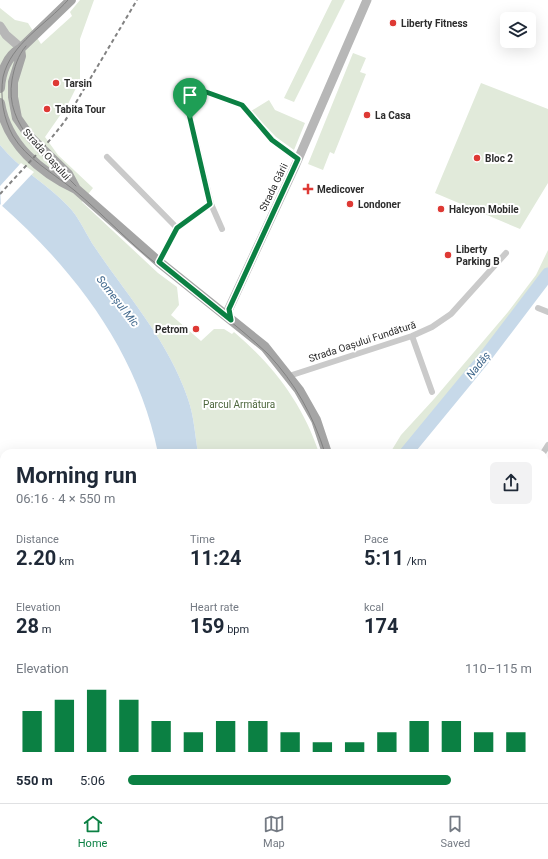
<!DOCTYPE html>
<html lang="en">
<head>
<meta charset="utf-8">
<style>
	:root { --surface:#fff; --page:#f2f2f3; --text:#1f2937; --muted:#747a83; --line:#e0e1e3; --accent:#0b8043 }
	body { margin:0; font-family:Roboto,sans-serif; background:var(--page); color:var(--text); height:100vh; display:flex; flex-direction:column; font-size:15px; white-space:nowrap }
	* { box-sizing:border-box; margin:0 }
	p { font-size:13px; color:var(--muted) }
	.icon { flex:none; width:22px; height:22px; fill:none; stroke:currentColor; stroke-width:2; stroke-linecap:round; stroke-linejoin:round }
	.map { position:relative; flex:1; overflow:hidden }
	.sheet { position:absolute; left:0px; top:449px; width:548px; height:354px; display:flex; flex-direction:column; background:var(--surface); border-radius:12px 12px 0 0; box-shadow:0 4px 16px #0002 }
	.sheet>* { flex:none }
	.controls { position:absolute; left:500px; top:12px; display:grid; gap:8px }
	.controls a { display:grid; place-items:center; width:36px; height:36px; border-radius:6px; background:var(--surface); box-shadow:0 4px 16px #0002; font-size:20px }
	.pin { position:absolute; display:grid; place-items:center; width:34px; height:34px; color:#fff; margin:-41px -17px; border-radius:50% 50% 50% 0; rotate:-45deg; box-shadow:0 0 4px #0007 }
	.pin .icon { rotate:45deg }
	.round { display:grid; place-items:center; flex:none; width:42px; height:42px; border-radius:6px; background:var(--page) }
	.summary { display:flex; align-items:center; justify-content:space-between; height:68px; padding:0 16px }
	h1 { font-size:22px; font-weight:700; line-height:30px }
	.figures { display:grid; grid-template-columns:repeat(3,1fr); gap:6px; height:68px; padding:4px 16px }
	.figures div { display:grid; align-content:center }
	.figures b { font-size:20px; font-weight:700 }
	.figures small { font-size:11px; font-weight:400 }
	.figures p { font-size:11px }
	.chart { height:112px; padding:8px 16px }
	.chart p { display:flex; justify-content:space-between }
	.chart svg { width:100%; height:72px; margin-top:4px; stroke:var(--accent); stroke-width:6 }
	ul { padding:0 16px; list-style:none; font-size:13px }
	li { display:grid; grid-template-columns:64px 48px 1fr; align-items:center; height:30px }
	li i { height:10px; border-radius:5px; background:var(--accent) }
	.dock { display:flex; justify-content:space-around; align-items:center; height:56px; border-top:1px solid var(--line); background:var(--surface); font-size:11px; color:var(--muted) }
	.dock a { display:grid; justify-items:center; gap:2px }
	.dock .on { color:var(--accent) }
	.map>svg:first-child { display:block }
	.green { fill:#e1eada }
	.water { fill:#c7d9e9 }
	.pier { fill:#fff }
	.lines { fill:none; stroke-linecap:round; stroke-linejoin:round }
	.river { stroke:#c7d9e9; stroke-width:13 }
	.street { stroke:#cacaca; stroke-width:6 }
	.secondary { stroke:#b7b7b7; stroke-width:9 }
	.primary { stroke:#a5a5a5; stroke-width:10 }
	.tram { stroke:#828282; stroke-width:1 }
	.rail { stroke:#828282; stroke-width:2; stroke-dasharray:4 3; stroke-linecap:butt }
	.route-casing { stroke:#fff; stroke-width:8 }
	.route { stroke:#0b8043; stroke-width:5 }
	.poi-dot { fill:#de3934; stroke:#fff; stroke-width:1.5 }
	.labels { text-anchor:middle; stroke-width:4; stroke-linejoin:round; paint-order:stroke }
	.poi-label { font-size:10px; font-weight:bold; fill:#2d2d2d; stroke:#fff; text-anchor:start }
	.street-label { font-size:10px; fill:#2d2d2d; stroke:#fff }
	.park-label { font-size:10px; fill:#4c663c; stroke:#fff }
	.water-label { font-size:11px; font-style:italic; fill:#3e668b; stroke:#fff }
</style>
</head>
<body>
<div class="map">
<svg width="548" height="803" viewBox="0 0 548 803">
	<rect width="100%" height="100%" fill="#fff"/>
	<path class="green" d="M0 0V8L15 20 28 23 41 44 72 16 70 12 80 0H94L80 39V80L68 104 45 137 58 155 93 188 82 202 158 273 177 287 179 305 171 315 201 341 214 329H224L232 334 234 332C273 365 303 404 319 453H198C195 435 194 416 188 399 169 342 129 298 96 249 86 235 80 218 68 206 47 184 19 169 0 145Z
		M332 0H345L294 102 284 98Z
		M353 53 366 58 360 72 366 74 334 154 330 152 323 170 308 164Z
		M481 83 548 109V183L520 229 435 193Z
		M269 100 275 110 305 123 294 150 276 137 251 111Z
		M548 250V282L466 386 410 453H390L401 435 434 399 508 312 536 275Z
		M116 799H136L134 803H114Z
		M417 799H454L457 803H416Z
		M477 799H505V803H480Z"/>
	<path class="water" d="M0 145C19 169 47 184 68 206 80 218 86 235 96 249 129 298 169 342 188 399 194 416 195 435 198 453H158C138 353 75 270 0 204Z
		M80 799H116L114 803H78Z"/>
	<path class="pier" d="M21 163 34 172 1 207 0 186Z"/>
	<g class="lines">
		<path class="river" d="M406 453 485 357 548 274"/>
		<path class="street" d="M107 157 177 228 159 262
			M177 228 211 204
			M222 229 211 204 183 87 195 88 242 105 272 140 298 159
			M538 308 548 312
			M412 336 432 392
			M289 376 412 336 432 327 451 314 506 253
			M543 453 548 445
			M544 567 548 569
			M544 699 548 692
			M544 758 548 759"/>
		<path class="secondary" d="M0 26 6 35 21 48
			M226 315 296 164 367 0
			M190 803 191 799
			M409 803 410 799"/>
		<path class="primary" d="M20 49 21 56 13 82V97L17 118 31 138 68 174 76 189
			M0 88C1 73 7 56 20 49L71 0
			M0 103C7 144 40 172 76 189L159 262 265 347 299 390 316 420 327 453
			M461 799 464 803
			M470 799 473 803"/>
		<path class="tram" d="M68 0C46 25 11 43 3 77 0 97 3 118 13 136 26 158 54 174 74 190 103 214 129 243 159 266 196 295 234 322 268 354 295 383 313 415 325 453
			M26 46C18 55 14 68 12 80 4 127 47 156 76 186
			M464 799 466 803
			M472 799 475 803"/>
		<path class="rail" d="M0 194 49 141 65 121 137 0"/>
	</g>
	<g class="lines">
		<g class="route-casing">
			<path id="route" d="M183 88H195L242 105 272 140 298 159 229 309 231 320 159 262 177 228 210 204Z"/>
		</g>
		<use href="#route" class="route"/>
	</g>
	<g class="poi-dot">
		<circle cx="393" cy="23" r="4"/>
		<circle cx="56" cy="83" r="4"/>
		<circle cx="47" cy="109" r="4"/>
		<circle cx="367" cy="115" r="4"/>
		<circle cx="477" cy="158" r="4"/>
		<path d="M306 183h4v4h4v4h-4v4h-4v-4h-4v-4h4z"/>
		<circle cx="350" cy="204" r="4"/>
		<circle cx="441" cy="209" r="4"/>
		<circle cx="448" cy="255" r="4"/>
		<circle cx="196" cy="329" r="4"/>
	</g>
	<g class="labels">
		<g class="poi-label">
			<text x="401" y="27">Liberty Fitness</text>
			<text x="64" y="87">Tarsin</text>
			<text x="55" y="113">Tabita Tour</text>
			<text x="375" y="119">La Casa</text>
			<text x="485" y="162">Bloc 2</text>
			<text x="317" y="193">Medicover</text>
			<text x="358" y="208">Londoner</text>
			<text x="449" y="213">Halcyon Mobile</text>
			<text x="456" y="253">Liberty<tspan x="456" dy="12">Parking B</tspan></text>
			<text x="188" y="333" text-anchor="end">Petrom</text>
		</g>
		<g class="street-label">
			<text transform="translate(47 154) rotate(48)" y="4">Strada Oașului</text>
			<text transform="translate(273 187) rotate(-64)" y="4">Strada Gării</text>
			<text transform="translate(362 341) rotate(-18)" y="4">Strada Oașului Fundătură</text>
		</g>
		<g class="park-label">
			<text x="239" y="408">Parcul Armătura</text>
		</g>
		<g class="water-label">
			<text transform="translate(118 301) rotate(52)" y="4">Someșul Mic</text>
			<text transform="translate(478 365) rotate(-51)" y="4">Nadăș</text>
		</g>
	</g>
</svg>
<div class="controls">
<a><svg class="icon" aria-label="layers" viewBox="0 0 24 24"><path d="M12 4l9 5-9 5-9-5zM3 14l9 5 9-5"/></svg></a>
</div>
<div class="pin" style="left:190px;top:119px;background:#1e9e55"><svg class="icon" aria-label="arrive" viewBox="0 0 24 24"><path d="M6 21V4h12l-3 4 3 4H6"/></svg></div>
<section class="sheet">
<div class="summary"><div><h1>Morning run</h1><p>06:16 · 4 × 550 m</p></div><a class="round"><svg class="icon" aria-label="share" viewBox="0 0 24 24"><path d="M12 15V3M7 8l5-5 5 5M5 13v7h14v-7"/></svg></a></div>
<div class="figures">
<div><p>Distance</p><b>2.20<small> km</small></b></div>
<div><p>Time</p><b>11:24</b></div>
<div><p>Pace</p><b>5:11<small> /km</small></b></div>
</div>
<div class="figures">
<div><p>Elevation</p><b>28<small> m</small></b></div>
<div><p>Heart rate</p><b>159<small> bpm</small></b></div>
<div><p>kcal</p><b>174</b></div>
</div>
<div class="chart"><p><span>Elevation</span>110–115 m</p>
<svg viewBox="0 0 160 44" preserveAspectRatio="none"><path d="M5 44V19M15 44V12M25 44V6M35 44V12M45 44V25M55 44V32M65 44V25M75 44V25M85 44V32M95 44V38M105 44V38M115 44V32M125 44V25M135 44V25M145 44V32M155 44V32"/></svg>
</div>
<ul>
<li><b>550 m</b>5:06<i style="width:80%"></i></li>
</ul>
</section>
</div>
<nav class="dock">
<a class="on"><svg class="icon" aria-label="home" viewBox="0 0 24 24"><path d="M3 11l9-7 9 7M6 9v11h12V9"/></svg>Home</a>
<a><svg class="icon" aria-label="map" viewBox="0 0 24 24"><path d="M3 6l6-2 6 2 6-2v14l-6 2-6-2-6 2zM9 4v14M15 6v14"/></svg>Map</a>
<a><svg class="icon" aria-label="saved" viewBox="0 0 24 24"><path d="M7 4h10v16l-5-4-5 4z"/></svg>Saved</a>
</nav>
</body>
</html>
